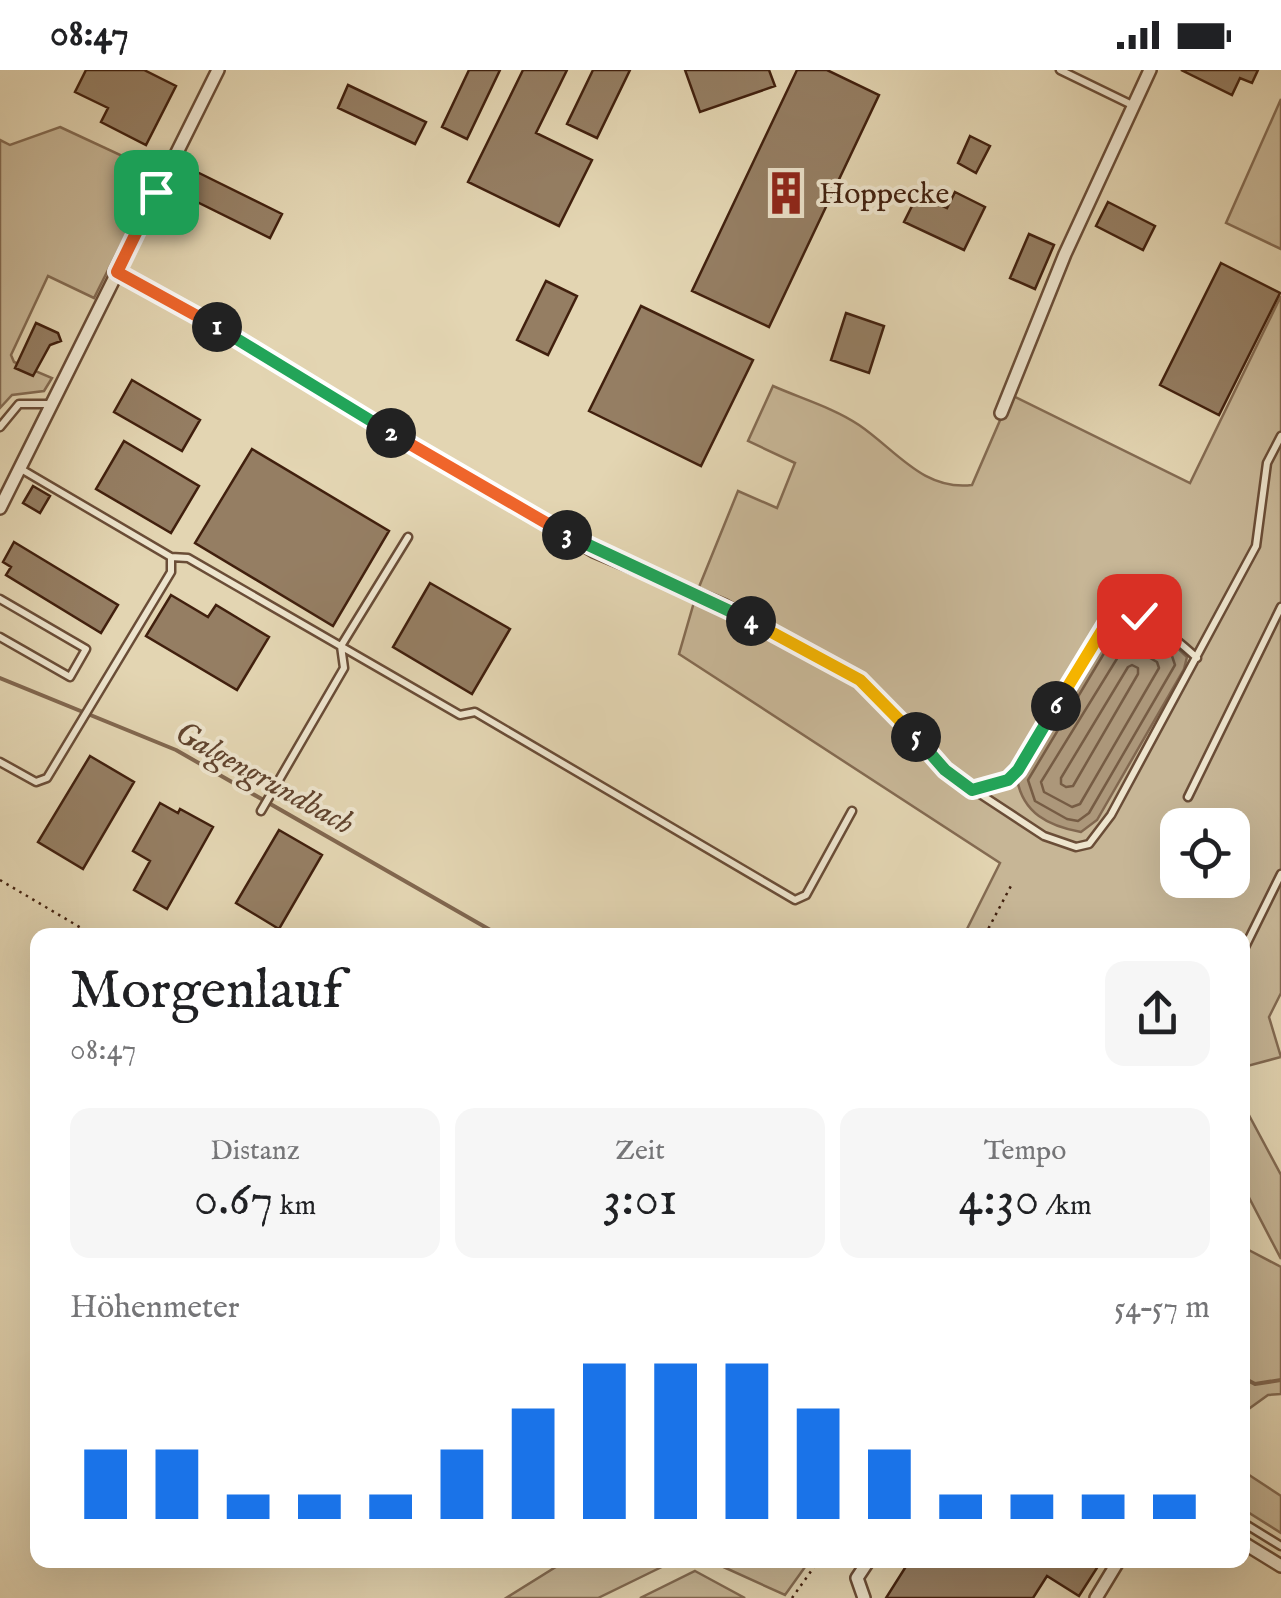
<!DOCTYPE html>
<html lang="de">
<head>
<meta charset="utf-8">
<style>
	:root { --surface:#fff; --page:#f6f6f6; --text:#202124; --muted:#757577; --accent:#1a73e8 }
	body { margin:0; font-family:"IM FELL English",serif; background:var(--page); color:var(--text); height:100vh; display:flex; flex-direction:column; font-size:38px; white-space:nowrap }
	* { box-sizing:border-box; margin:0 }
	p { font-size:32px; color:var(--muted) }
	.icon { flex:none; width:55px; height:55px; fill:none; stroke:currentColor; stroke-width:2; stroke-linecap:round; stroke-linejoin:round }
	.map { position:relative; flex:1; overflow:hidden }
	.panel { position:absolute; left:30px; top:858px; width:1220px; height:640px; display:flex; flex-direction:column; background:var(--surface); border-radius:20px; box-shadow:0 10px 40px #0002 }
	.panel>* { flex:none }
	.controls { position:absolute; left:1160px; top:738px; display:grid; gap:20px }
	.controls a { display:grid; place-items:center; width:90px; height:90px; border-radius:20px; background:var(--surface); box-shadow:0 10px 40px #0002; font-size:50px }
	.pin { position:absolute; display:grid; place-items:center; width:85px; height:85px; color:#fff; margin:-42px; border-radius:20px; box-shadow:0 5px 15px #0006 }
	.km { position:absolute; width:50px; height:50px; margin:-25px; border-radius:50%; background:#222; color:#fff; font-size:28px; line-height:50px; text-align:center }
	.round { display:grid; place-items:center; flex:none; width:105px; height:105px; border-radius:20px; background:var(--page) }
	.headline { display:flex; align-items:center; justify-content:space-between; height:170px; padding:0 40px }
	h1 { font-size:55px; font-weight:600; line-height:75px }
	.metrics { display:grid; grid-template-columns:repeat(3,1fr); gap:15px; height:170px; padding:10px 40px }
	.metrics div { display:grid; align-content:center; border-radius:20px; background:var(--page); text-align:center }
	.metrics b { font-size:50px; font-weight:600 }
	.metrics small { font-size:28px; font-weight:400 }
	.metrics p { font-size:28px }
	.chart { height:280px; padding:20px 40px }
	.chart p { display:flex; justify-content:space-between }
	.chart svg { width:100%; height:180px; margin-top:10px; stroke:var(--accent); stroke-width:6 }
	.status { display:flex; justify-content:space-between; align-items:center; height:70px; padding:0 50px; background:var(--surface); direction:ltr }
	.status svg { height:28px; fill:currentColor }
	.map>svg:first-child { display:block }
	.green { fill:#c7b696; stroke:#846b52; stroke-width:2.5; fill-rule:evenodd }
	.water { fill:#ac977a; stroke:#81674f; stroke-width:2.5 }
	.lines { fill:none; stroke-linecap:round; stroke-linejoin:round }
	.shore { stroke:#765c44; stroke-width:2.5 }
	.stream { stroke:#81674f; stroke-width:4 }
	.building { fill:#957e63; stroke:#41200e; stroke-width:2.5 }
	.lane-casing { stroke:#6a4d37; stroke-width:11 }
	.street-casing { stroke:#6a4d37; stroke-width:16 }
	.path { stroke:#41200e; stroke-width:2.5; stroke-dasharray:2.5 5; stroke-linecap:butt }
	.lane { stroke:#ede4cd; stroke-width:6 }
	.street { stroke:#ede4cd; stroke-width:11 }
	.split-1-casing { stroke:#fff; stroke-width:20 }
	.split-2-casing { stroke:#fff; stroke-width:20 }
	.split-3-casing { stroke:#fff; stroke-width:20 }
	.split-4-casing { stroke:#fff; stroke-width:20 }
	.split-5-casing { stroke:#fff; stroke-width:20 }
	.split-6-casing { stroke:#fff; stroke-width:20 }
	.split-7-casing { stroke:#fff; stroke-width:20 }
	.split-1 { stroke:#f0652b; stroke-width:12 }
	.split-2 { stroke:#22a559; stroke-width:12 }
	.split-3 { stroke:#f0652b; stroke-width:12 }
	.split-4 { stroke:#22a559; stroke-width:12 }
	.split-5 { stroke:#f5b400; stroke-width:12 }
	.split-6 { stroke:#22a559; stroke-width:12 }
	.split-7 { stroke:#f5b400; stroke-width:12 }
	.labels { text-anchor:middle; stroke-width:8; stroke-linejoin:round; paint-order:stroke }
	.poi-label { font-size:30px; fill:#41200e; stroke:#ede4cd; text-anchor:start }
	.water-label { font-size:32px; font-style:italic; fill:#61442e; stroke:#ede4cd }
</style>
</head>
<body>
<div class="status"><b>08:47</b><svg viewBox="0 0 49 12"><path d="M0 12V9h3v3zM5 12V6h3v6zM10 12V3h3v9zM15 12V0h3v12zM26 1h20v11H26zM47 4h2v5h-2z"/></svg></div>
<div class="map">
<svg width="1281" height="1528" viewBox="0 0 1281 1528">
	<rect width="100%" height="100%" fill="#e3d5b2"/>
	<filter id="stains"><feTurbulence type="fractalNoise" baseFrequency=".002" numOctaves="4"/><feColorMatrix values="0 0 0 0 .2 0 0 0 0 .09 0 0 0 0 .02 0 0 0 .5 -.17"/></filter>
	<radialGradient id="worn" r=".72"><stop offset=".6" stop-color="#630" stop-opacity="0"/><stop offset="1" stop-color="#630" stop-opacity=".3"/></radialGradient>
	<path class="green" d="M1281 29V179L1226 153Z
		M60 57 157 102 94 228 48 206 11 285 14 292 52 308 44 321 12 325 0 338V70L10 75Z
		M1281 226V923L1269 947 1281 987 1247 996 1243 1003 1242 865H964L1000 793 679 584 697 522 738 421 777 438 795 393 748 371 773 316C800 328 834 338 859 355 896 380 923 421 972 415L1011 325 1190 413ZM1178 755H1232V810H1178Z
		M1243 1034 1281 1105V1189L1243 1116Z
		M1243 1177 1281 1197V1324L1268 1325 1243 1343Z
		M1243 1401 1281 1426V1463L1243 1439Z
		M567 1490H676L598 1528H506Z
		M708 1490H810L785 1525Z
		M695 1501 745 1528H640Z"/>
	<path class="water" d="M1118 550C1143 551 1169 569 1187 587L1184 599 1097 750 1081 762C1048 756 1023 743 1017 709L1104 563Z"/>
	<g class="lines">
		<path class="shore" d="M1132 561 1172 586 1175 595 1089 743 1078 751 1067 749 1035 731 1028 710 1112 570 1122 561Z
			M1126 574 1157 592 1159 598 1080 734 1072 737 1044 722 1041 712Z
			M1132 595 1138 598V604L1073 716 1066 717 1061 714V708L1128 597Z"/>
		<path class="stream" d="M0 608 176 680 499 865
			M1242 1307 1255 1314 1281 1310"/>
	</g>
	<path class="building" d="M86 0H144L176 16 146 75 101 52 108 38 75 22Z
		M469 0H500L467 69 442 57Z
		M523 0H567L536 63 592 90 559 156 468 112Z
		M593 0H630L597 68 567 54Z
		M685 0H769L775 16 700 42Z
		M797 0H827L879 25 769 257 692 221Z
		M1181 0H1258L1252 13 1240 8 1232 25Z
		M348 15 426 52 415 74 338 38Z
		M970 66 990 76 976 103 958 93Z
		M193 100 282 144 270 168 181 124Z
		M955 122 985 137 964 180 904 152 918 124 947 138Z
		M1108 132 1155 156 1143 180 1096 156Z
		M1029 164 1054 175 1035 219 1010 208Z
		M1221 193 1280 223 1219 345 1160 315Z
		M546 211 577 226 548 285 517 270Z
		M641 236 753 290 701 396 589 341Z
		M846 243 884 256 869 303 831 290Z
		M36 253 58 263 61 271 50 275 33 306 15 298Z
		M132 310 200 350 182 381 114 342Z
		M124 371 199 416 171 463 96 419Z
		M252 379 389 461 333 556 195 473Z
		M33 416 50 426 40 443 23 433Z
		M14 472 118 535 101 563 6 505 11 497 3 492Z
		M430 513 510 559 472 624 393 577Z
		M171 525 208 547 216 535 269 567 237 620 146 566Z
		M90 686 134 712 83 799 38 772Z
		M160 733 178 743 180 739 213 757 167 839 134 820 150 791 133 781Z
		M279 760 322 785 279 859 236 833Z
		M910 1490H1102L1079 1526 1047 1506 1033 1528H886Z"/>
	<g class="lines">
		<g class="lane-casing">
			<path id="lane" d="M1060 0 1132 35
				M0 357 19 334H50
				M21 399 171 487 188 488 460 645 475 642 795 830 806 825 852 741
				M0 529 86 579 70 607 0 567
				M861 610 945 701 1044 766 1076 777 1089 774 1111 745 1256 476 1267 393 1281 366
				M0 692 36 712 47 708 171 502V487
				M973 720 1008 709 1018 700 1109 549C1140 536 1174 567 1197 588
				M1188 727 1281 537
				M261 741 344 598 341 576 408 467
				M1242 883 1281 804
				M1242 1452 1281 1476"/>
		</g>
		<g class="street-casing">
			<path id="street" d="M117 202 233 266 366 349 594 481 725 536 861 610
				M1001 343 1065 184 1150 0
				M0 438 218 0
				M1242 1472 1281 1496
				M864 1528 857 1508 869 1490
				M1096 1528 1119 1490"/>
		</g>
		<path class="path" d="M0 810 93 865
			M985 865 1013 812
			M792 1528 819 1490"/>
		<use href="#lane" class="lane"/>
		<use href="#street" class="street"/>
	</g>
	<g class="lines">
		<g class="split-1-casing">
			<path id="split-1" d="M156 122 117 202 217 257"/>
		</g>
		<g class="split-2-casing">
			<path id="split-2" d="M217 257 391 363"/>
		</g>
		<g class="split-3-casing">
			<path id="split-3" d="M391 363 567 465"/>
		</g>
		<g class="split-4-casing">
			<path id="split-4" d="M567 465 751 551"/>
		</g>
		<g class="split-5-casing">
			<path id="split-5" d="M751 551 860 610 916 667"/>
		</g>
		<g class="split-6-casing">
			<path id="split-6" d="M916 667 945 700 972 720 1008 710 1018 700 1056 636"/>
		</g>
		<g class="split-7-casing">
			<path id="split-7" d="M1056 636 1109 549 1123 543 1139 546"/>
		</g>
		<use href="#split-1" class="split-1"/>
		<use href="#split-2" class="split-2"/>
		<use href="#split-3" class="split-3"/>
		<use href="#split-4" class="split-4"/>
		<use href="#split-5" class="split-5"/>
		<use href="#split-6" class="split-6"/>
		<use href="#split-7" class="split-7"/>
	</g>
	<defs>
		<g id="building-bare" transform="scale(3.45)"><path d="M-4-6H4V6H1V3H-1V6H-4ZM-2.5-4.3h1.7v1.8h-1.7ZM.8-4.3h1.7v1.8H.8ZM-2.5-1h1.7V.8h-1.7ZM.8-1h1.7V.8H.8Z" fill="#8f2418" stroke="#ede4cd" stroke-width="2.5" paint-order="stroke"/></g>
	</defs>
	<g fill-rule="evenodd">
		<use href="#building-bare" x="786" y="123"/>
	</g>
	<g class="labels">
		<g class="poi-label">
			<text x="819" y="133">Hoppecke</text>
		</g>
		<g class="water-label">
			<text transform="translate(265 707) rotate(29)" y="11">Galgengrundbach</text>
		</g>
	</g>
	<rect width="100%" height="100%" filter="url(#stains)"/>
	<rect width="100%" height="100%" fill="url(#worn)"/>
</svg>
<div class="controls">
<a><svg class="icon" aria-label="locate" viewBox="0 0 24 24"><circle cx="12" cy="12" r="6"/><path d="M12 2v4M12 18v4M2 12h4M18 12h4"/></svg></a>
</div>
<div class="pin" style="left:156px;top:122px;background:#1e9e55"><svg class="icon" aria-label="arrive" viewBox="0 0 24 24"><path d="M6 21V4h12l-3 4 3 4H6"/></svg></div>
<div class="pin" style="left:1139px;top:546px;background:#d93025"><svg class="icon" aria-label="check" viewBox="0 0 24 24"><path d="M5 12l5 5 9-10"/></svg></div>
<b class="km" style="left:217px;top:257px">1</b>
<b class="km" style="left:391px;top:363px">2</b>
<b class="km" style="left:567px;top:465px">3</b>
<b class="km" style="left:751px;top:551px">4</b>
<b class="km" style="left:916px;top:667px">5</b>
<b class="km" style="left:1056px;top:636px">6</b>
<section class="panel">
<div class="headline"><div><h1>Morgenlauf</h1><p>08:47</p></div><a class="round"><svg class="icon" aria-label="share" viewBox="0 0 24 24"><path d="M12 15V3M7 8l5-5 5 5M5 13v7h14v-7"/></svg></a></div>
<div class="metrics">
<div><p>Distanz</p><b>0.67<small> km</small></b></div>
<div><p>Zeit</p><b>3:01</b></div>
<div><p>Tempo</p><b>4:30<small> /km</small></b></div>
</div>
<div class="chart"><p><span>Höhenmeter</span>54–57 m</p>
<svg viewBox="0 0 160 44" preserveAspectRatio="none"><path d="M5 44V27M15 44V27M25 44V38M35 44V38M45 44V38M55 44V27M65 44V17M75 44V6M85 44V6M95 44V6M105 44V17M115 44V27M125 44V38M135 44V38M145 44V38M155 44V38"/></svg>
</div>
</section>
</div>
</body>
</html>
